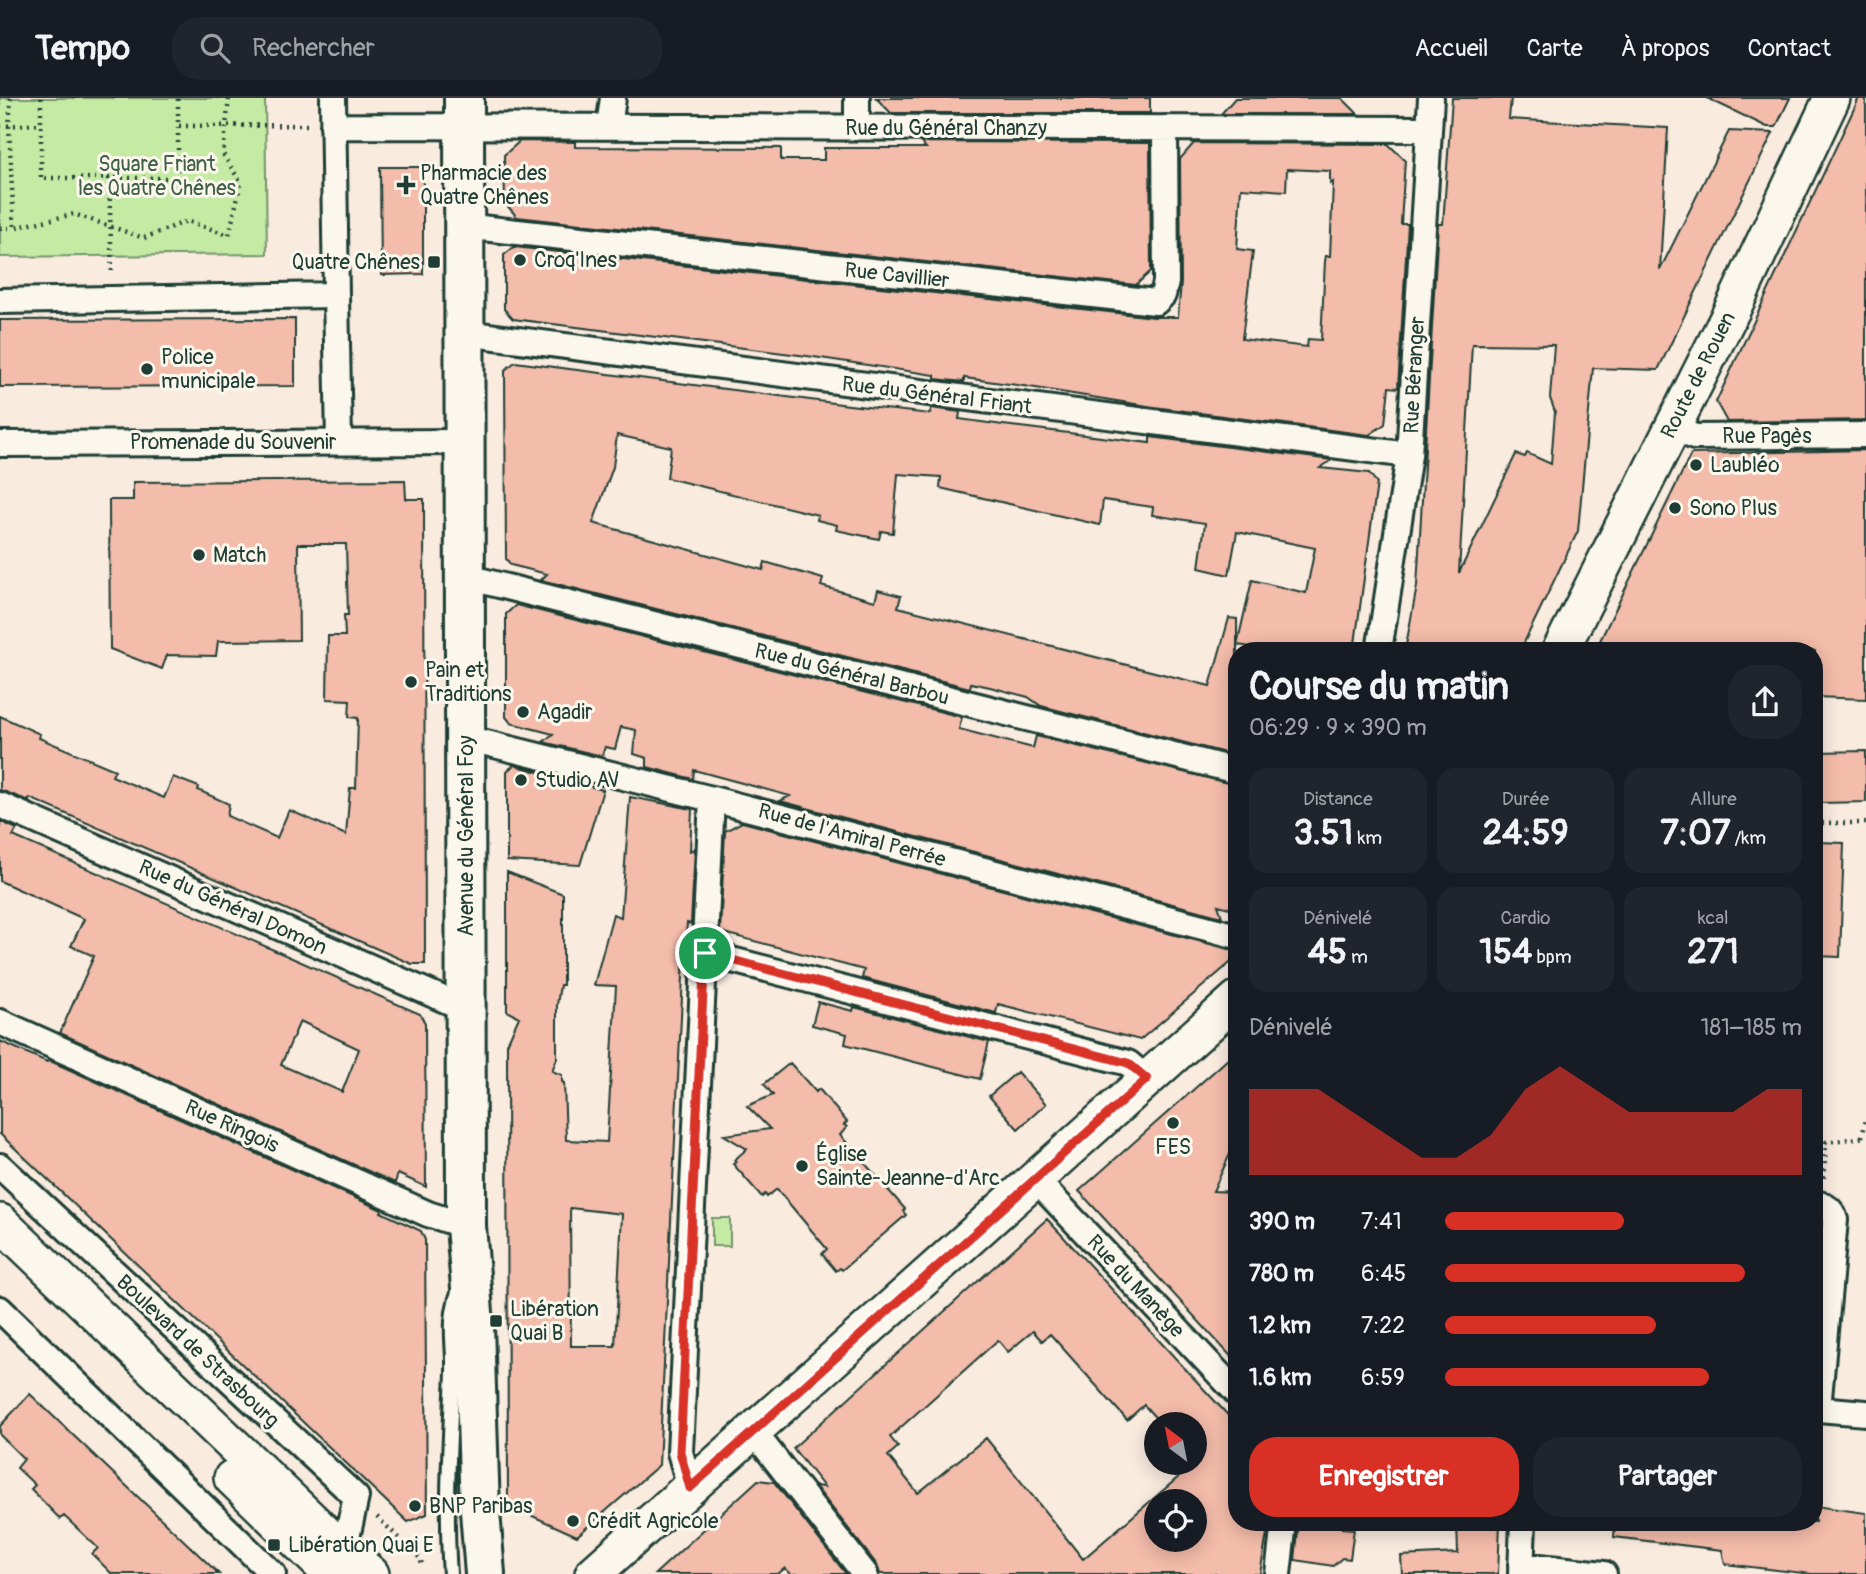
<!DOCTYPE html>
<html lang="fr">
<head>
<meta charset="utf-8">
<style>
	:root { --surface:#171b24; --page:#20242c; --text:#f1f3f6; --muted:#9ea1a6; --line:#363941; --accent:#d93025 }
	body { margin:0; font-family:Pangolin,sans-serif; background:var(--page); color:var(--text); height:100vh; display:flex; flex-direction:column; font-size:26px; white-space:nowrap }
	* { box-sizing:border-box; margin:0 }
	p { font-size:23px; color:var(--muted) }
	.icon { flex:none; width:38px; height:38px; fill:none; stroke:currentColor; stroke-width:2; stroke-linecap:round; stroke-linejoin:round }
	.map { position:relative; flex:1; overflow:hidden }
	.drawer { position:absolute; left:1228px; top:544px; width:595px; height:889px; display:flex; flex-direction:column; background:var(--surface); border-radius:28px; box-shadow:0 4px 18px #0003 }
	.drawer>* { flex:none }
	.needle { width:46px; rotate:328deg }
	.buttons { position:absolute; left:1144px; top:1314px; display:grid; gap:14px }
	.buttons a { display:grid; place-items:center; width:63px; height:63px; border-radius:50%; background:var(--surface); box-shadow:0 4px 18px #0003; font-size:35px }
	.pin { position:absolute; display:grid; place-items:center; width:60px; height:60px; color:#fff; margin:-30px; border:4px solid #fff; border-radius:50%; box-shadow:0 2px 7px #0007 }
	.round { display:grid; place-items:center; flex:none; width:74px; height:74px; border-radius:28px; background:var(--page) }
	.head { display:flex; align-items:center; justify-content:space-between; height:119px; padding:0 21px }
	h1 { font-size:38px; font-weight:800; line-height:52px }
	.figures { display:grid; grid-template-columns:repeat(3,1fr); gap:10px; height:119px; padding:7px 21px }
	.figures div { display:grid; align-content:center; border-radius:18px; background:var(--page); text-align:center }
	.figures b { font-size:35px; font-weight:800 }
	.figures small { font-size:19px; font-weight:400 }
	.figures p { font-size:19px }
	.chart { height:196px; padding:14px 21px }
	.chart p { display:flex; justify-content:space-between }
	.chart svg { width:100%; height:126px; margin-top:7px; fill:var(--accent); opacity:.7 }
	.cta { display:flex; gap:14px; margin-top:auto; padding:14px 21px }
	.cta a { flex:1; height:80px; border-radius:28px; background:var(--accent); color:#fff; font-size:28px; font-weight:800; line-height:80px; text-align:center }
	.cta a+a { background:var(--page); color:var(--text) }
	ul { padding:0 21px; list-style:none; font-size:23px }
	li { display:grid; grid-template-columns:112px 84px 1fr; align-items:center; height:52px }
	li i { height:18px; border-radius:9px; background:var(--accent) }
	header { display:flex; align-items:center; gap:42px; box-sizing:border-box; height:98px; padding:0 35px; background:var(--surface); border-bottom:2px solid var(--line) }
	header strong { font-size:33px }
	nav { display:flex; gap:38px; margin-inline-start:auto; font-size:24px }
	.search { width:490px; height:63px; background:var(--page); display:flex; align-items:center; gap:18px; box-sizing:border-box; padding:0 24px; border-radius:28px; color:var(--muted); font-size:26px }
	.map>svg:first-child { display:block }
	.green { fill:#c5eaa4; stroke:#72946c; stroke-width:2 }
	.building { fill:#f4bcaa; stroke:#1f3d34; stroke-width:2; fill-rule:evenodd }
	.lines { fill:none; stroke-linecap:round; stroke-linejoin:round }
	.lane-casing { stroke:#1f3d34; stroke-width:18 }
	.street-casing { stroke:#1f3d34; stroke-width:30 }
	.secondary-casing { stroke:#1f3d34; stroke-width:40 }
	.primary-casing { stroke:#1f3d34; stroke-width:44 }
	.path { stroke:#1f3d34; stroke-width:4.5; stroke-dasharray:2 5; stroke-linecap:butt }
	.lane { stroke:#fbf7ec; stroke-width:12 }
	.street { stroke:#fbf7ec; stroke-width:24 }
	.secondary { stroke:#fbf7ec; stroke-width:35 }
	.primary { stroke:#fbf7ec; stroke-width:38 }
	.route-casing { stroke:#fff; stroke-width:14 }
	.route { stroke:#d93025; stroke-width:9 }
	.poi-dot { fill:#1f3d34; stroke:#fbf7ec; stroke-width:2.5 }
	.labels { text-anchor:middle; stroke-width:6; stroke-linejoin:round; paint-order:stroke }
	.street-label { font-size:21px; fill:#1f3d34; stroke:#fbf7ec }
	.park-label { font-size:21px; fill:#40604a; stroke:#fbf7ec }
	.poi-label { font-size:21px; fill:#1f3d34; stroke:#fbf7ec; text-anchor:start }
</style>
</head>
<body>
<header>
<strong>Tempo</strong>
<div class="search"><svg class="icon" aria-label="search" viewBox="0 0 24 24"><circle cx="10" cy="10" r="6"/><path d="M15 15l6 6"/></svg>Rechercher</div>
<nav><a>Accueil</a><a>Carte</a><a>À propos</a><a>Contact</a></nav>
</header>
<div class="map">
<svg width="1866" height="1476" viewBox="0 0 1866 1476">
	<rect width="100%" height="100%" fill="#faebdf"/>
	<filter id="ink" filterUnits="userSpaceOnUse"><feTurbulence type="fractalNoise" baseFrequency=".0143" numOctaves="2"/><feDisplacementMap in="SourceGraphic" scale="14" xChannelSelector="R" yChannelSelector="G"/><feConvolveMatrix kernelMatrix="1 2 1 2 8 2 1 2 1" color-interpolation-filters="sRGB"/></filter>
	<g filter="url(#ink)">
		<path class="green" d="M0 0H265L267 156 0 159Z
			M712 1120H730V1148H712Z"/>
		<path class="building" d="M876 0H1150V15H891Z
			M1235 0H1342L1358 16H1221Z
			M1452 0H1511L1509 21 1668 30 1660 172 1729 33 1773 35 1658 272 1593 270 1578 433 1520 553H1405L1417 488 1438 126H1443ZM1472 246 1554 247 1550 300 1555 314 1551 366 1527 355 1525 359 1516 356 1459 475Z
			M1707 0H1790L1776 29H1767Z
			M1859 0H1866V322L1727 324 1716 304Z
			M520 43 575 44V49L781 50V62H824V50H926L920 44 1150 45 1151 173 1136 187 517 119 505 105 504 57Z
			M1194 45 1388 46 1405 62 1401 126H1408L1398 290 1389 289 1385 326 1369 337 1154 309 1017 287 964 280V284L935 281V277L807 258 513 221 504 211V157L514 149 1154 219H1178L1181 184 1180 61ZM1287 71 1330 73V86L1333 84 1330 158H1326L1325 163 1321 242 1308 241 1307 249 1242 241 1253 153 1237 151 1241 90 1286 93Z
			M380 69H423V176L381 177Z
			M295 221V288L0 289V222Z
			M515 264 849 307 930 316 931 310 960 314 959 321 1003 327 1150 345V339L1332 362 1320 370 1369 375 1377 385 1354 553H1278L1237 547V583L1229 614 1237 616V658L1041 608 1028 599 990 589 971 585 970 590 541 482 547 476 511 467 506 461 505 272ZM617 337 671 349 667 380 818 417 817 422 837 427 836 432 879 441 881 433 893 435 898 376 941 379 940 390 1100 427 1103 402 1153 409 1152 417 1205 425 1199 470 1229 477 1237 434 1315 450 1306 495 1252 482 1237 547V521L1229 520 1210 588 898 509 901 498 878 492 875 503 821 488 823 481 765 464 763 472 593 425 613 369Z
			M1866 352V601L1815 599V553H1595L1691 356Z
			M405 382 406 401H424L425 866H412L30 700 29 703 0 692V618L40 636 39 640 115 672 112 678 164 700 173 679 199 689 198 692 229 706 227 718 277 740 289 712 346 737 350 690H356L358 620 349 619 350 602 327 601 328 538H345L344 517H348L346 446H298L299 542 218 543 216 558 167 557 162 571 110 551 109 402H133V384Z
			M516 507 962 619 959 631 1033 650 1036 638 1237 687V812L1218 807 1222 819 780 703 790 698 694 672 693 681 647 669V660L634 656 636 632 621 629 615 651 605 649 602 658 543 644 553 636 511 625 506 619V516Z
			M1866 653V704L1820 705 1818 654Z
			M514 667 603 692 580 767 507 763V673Z
			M630 699 692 711 690 753 695 750 691 826 687 825 684 858 659 1367 577 1438 508 1407 507 946 519 919 507 913V774L563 796V887H560L557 907V960L552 973 562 977V984L564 985 566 1042 607 1044 616 888 594 887 613 816 621 819ZM570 1110 622 1116 615 1248H571Z
			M0 723 17 731 13 738 420 916 425 925 426 1089 398 1076 395 1085 60 935 94 858 71 848 84 821 0 783ZM300 923 359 951 342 994 281 967Z
			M742 724 1233 852 1236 860 1140 942 998 906 996 915 862 880 864 872 720 834 725 733Z
			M1819 744 1844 745 1840 859 1815 858V758H1818Z
			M818 904 853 913 854 909 989 944 980 981 845 946 847 936 812 927Z
			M0 943 47 964 48 962 382 1112 381 1114 421 1133 425 1142 427 1416 408 1424 0 1036Z
			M1237 953V1041L1213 1093 1237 1094V1265L1079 1093Z
			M790 965 816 994 819 991 847 1024 844 1027 847 1029 840 1037 905 1111 903 1113 906 1117 842 1172 840 1170 836 1173 822 1156 827 1151 777 1091 767 1099 765 1096 762 1099 733 1066 736 1064 734 1062 747 1051 724 1037 770 1031 747 1008 773 997 764 986Z
			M1017 974 1046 1006 1018 1031 989 998Z
			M1047 1121 1237 1327V1424H1269L1260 1476H880L877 1467 815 1388 824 1389 793 1350ZM1033 1233 1042 1243 1050 1236 1127 1322 1144 1307 1161 1326H1195V1365L1083 1461 986 1340 918 1395 888 1358 898 1349 890 1339 998 1242 1008 1254ZM1157 1404H1195V1442H1157Z
			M30 1296 54 1319 219 1476H112L92 1456 98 1450 64 1418 60 1421 31 1391 35 1387 17 1370 24 1361 0 1337V1328Z
			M758 1382 774 1384 846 1476H791L785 1470 778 1476H655Z
			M1815 1408 1866 1415V1476H1812L1725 1466 1722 1452 1614 1439 1615 1424H1815Z
			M1299 1424H1343L1342 1430 1354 1431 1350 1461 1342 1460 1333 1468 1295 1462Z
			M1457 1424H1500L1498 1476H1402L1401 1458 1458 1455Z"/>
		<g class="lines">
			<g class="lane-casing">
				<path id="lane" d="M450 1476C445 1409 450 1342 453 1275 454 1242 447 1227 458 1194"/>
			</g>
			<g class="street-casing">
				<path id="street" d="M333 0 336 197
					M333 28 1428 31
					M609 29 613 0
					M857 29V0
					M463 128 1156 204 1163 197 1166 184 1165 30
					M0 203 336 197 339 343
					M465 235 1409 357
					M1671 327 1694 339 1866 337
					M0 346 465 344
					M467 479 1237 673
					M1379 553 1409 357 1431 0
					M466 640 712 701 1237 838
					M0 707 466 911
					M705 855 1128 965 1147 981
					M0 924 428 1116 466 1128
					M0 1068 356 1399 344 1453
					M1035 1081 1237 1295
					M1815 1105C1826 1107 1832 1111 1835 1122L1818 1311 1866 1315
					M0 1211 273 1476
					M753 1333 865 1476
					M690 1389 680 1354 712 701
					M1521 1467 1604 1476
					M1278 1476 1284 1424
					M1521 1476 1523 1424"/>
			</g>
			<g class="secondary-casing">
				<path id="secondary" d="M1560 553 1733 210 1832 0
					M0 1124 344 1453 371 1476
					M232 1380 331 1476
					M593 1476 1237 901"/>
			</g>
			<g class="primary-casing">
				<path id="primary" d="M464 0 466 1128 474 1227 480 1413 485 1476"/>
			</g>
			<path class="path" d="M11 0 9 28 14 130 74 116 144 140 187 123 229 137 241 85 223 56 229 0
				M41 0V80H178V0
				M0 28 40 26
				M179 28 308 27
				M109 80 112 177
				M0 130H14
				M1815 725H1866
				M1862 1039 1866 1021
				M1824 1080 1826 1044 1866 1039
				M377 1419 421 1461 422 1470"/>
			<use href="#lane" class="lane"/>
			<use href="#street" class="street"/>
			<use href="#secondary" class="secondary"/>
			<use href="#primary" class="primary"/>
		</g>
	</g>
	<g class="lines" filter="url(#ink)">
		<g class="route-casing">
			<path id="route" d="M705 855 1128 965 1147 981 690 1390 680 1354Z"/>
		</g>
		<use href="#route" class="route"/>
	</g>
	<g class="poi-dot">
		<path d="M402.5 76.5h7v7h7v7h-7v7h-7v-7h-7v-7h7z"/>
		<circle cx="520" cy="162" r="7"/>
		<rect x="427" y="157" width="14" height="14" rx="3.5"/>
		<circle cx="147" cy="271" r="7"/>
		<circle cx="1696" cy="367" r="7"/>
		<circle cx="1675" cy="410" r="7"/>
		<circle cx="199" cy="457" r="7"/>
		<circle cx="411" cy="584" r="7"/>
		<circle cx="523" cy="614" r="7"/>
		<circle cx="521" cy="682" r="7"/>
		<circle cx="1173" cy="1025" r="7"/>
		<circle cx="802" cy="1068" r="7"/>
		<rect x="489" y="1216" width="14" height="14" rx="3.5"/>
		<circle cx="415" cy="1408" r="7"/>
		<circle cx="573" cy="1423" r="7"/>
		<rect x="267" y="1440" width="14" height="14" rx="3.5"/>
	</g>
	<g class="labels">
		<g class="street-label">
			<text x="946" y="37">Rue du Général Chanzy</text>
			<text transform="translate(897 177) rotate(6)" y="7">Rue Cavillier</text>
			<text transform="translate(1414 277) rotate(-87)" y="7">Rue Béranger</text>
			<text transform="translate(1698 277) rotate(-63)" y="7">Route de Rouen</text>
			<text transform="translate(937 297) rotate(7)" y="7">Rue du Général Friant</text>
			<text x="1767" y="345">Rue Pagès</text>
			<text x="233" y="351">Promenade du Souvenir</text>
			<text transform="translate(852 576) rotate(14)" y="7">Rue du Général Barbou</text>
			<text transform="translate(852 737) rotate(15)" y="7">Rue de l'Amiral Perrée</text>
			<text transform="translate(466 738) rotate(-90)" y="7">Avenue du Général Foy</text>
			<text transform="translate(233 809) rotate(24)" y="7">Rue du Général Domon</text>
			<text transform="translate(232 1028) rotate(24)" y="7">Rue Ringois</text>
			<text transform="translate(1136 1188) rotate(47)" y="7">Rue du Manège</text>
			<text transform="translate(198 1253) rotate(43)" y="7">Boulevard de Strasbourg</text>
		</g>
		<g class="park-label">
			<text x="157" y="73">Square Friant<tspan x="157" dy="24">les Quatre Chênes</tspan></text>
		</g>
		<g class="poi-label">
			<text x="420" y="82">Pharmacie des<tspan x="420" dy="24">Quatre Chênes</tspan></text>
			<text x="534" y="169">Croq'Ines</text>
			<text x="420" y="171" text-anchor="end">Quatre Chênes</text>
			<text x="161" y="266">Police<tspan x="161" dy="24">municipale</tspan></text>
			<text x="1710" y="374">Laubléo</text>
			<text x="1689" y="417">Sono Plus</text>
			<text x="213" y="464">Match</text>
			<text x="425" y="579">Pain et<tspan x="425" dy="24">Traditions</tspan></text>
			<text x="537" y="621">Agadir</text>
			<text x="535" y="689">Studio AV</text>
			<text x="1173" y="1056" text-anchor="middle">FES</text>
			<text x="816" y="1063">Église<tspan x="816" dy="24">Sainte-Jeanne-d'Arc</tspan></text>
			<text x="510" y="1218">Libération<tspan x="510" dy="24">Quai B</tspan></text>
			<text x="429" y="1415">BNP Paribas</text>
			<text x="587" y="1430">Crédit Agricole</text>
			<text x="288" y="1454">Libération Quai E</text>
		</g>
	</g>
</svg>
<div class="buttons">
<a><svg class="needle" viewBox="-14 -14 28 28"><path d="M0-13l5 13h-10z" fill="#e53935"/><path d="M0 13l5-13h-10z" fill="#9ea1a6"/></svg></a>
<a><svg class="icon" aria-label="locate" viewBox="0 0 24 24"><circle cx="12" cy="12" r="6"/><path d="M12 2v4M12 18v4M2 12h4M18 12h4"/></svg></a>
</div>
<div class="pin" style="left:705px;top:855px;background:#1e9e55"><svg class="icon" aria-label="arrive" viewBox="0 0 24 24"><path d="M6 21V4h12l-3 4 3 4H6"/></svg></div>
<section class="drawer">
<div class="head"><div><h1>Course du matin</h1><p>06:29 · 9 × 390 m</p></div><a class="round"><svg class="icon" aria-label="share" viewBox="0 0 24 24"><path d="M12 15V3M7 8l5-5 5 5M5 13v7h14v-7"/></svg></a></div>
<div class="figures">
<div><p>Distance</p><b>3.51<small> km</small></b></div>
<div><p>Durée</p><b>24:59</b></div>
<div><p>Allure</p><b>7:07<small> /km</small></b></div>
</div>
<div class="figures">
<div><p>Dénivelé</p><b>45<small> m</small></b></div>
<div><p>Cardio</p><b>154<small> bpm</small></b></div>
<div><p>kcal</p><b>271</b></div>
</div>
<div class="chart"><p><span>Dénivelé</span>181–185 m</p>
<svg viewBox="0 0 160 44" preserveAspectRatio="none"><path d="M0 44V14L10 14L20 14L30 22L40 30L50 38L60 38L70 30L80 14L90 6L100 14L110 22L120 22L130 22L140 22L150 14L160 14V44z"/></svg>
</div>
<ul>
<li><b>390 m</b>7:41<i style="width:50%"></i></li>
<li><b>780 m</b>6:45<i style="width:84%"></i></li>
<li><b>1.2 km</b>7:22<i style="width:59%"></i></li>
<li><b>1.6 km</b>6:59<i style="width:74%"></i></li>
</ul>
<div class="cta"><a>Enregistrer</a><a>Partager</a></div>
</section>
</div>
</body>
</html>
